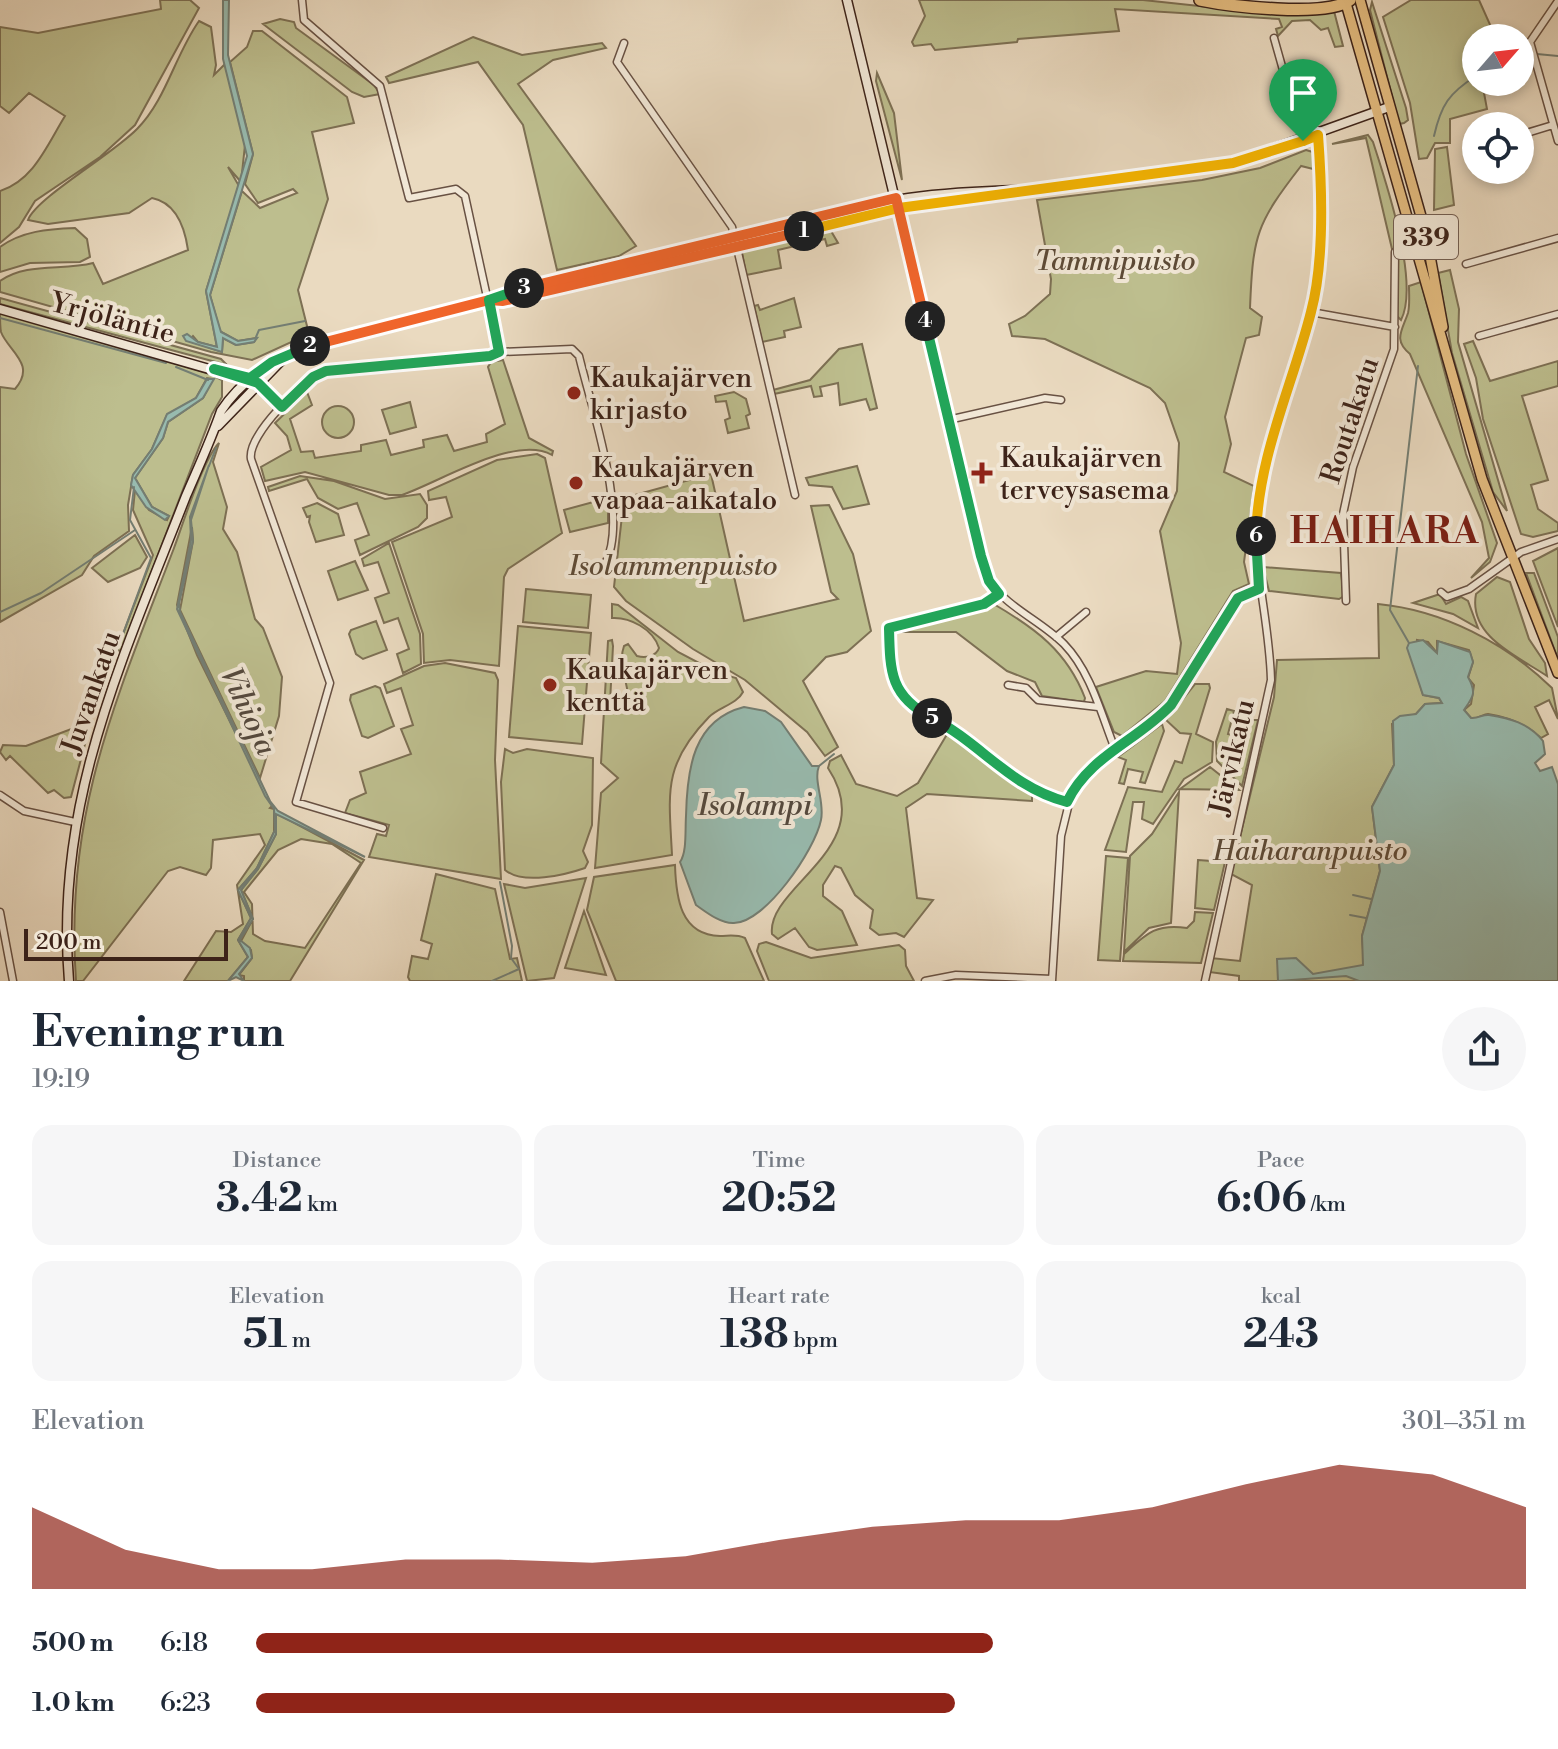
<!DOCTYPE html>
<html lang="en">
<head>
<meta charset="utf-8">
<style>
	:root { --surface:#fff; --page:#f6f6f7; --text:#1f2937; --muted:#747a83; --accent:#8f2418 }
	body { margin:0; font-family:"Libre Bodoni",serif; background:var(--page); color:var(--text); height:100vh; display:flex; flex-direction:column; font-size:30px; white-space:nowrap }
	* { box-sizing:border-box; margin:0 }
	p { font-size:26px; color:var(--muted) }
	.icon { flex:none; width:44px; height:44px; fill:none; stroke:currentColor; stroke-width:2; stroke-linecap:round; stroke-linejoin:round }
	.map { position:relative; height:981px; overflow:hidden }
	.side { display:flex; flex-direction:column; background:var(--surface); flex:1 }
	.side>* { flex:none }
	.needle { width:52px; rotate:62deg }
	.tools { position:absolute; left:1462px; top:24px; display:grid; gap:16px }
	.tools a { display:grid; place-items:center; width:72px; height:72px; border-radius:50%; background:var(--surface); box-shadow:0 4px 12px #0003; font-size:40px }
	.scale { position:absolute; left:24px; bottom:20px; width:204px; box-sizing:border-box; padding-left:8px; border:4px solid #3d2319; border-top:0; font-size:22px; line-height:28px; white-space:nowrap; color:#3d2319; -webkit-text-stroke:6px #f1e7d6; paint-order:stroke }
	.pin { position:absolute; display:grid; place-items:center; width:68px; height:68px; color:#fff; margin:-82px -34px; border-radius:50% 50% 50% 0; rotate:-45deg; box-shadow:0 0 8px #0007 }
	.pin .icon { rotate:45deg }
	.km { position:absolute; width:40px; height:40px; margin:-20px; border-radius:50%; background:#222; color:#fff; font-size:22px; line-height:40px; text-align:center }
	.round { display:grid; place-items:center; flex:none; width:84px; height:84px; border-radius:42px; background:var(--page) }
	.overview { display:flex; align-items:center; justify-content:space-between; height:136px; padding:0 32px }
	h1 { font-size:44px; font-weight:700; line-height:60px }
	.figures { display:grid; grid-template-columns:repeat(3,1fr); gap:12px; height:136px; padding:8px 32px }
	.figures div { display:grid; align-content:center; border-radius:20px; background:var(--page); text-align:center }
	.figures b { font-size:40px; font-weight:700 }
	.figures small { font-size:22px; font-weight:400 }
	.figures p { font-size:22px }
	.chart { height:224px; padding:16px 32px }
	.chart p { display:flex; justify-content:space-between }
	.chart svg { width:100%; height:144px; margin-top:8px; fill:var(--accent); opacity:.7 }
	ul { padding:0 32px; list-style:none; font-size:26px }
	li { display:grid; grid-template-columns:128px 96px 1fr; align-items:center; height:60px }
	li i { height:20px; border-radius:10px; background:var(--accent) }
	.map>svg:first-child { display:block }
	.green { fill:#bdbe8e; stroke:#7d7054; stroke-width:2; fill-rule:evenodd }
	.water { fill:#98bbaf; stroke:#747e73; stroke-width:2 }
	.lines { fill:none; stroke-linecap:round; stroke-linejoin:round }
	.stream { stroke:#747e73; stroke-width:2 }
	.street-casing { stroke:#685143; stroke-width:9 }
	.secondary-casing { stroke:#3d2319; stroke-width:11 }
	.primary-casing { stroke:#3d2319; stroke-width:12 }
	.highway-casing { stroke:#3d2319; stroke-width:14 }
	.street { stroke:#f1e7d6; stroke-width:6 }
	.secondary { stroke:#f1e7d6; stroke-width:8 }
	.primary { stroke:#e5bd80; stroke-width:9 }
	.highway { stroke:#e5bd80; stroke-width:11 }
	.split-1-casing { stroke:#fff; stroke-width:16 }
	.split-2-casing { stroke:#fff; stroke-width:16 }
	.split-3-casing { stroke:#fff; stroke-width:16 }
	.split-4-casing { stroke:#fff; stroke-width:16 }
	.split-5-casing { stroke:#fff; stroke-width:16 }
	.split-6-casing { stroke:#fff; stroke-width:16 }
	.split-7-casing { stroke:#fff; stroke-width:16 }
	.split-1 { stroke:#f5b400; stroke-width:10 }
	.split-2 { stroke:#f0652b; stroke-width:10 }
	.split-3 { stroke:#22a559; stroke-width:10 }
	.split-4 { stroke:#f0652b; stroke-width:10 }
	.split-5 { stroke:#22a559; stroke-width:10 }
	.split-6 { stroke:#22a559; stroke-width:10 }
	.split-7 { stroke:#f5b400; stroke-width:10 }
	.poi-dot { fill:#8f2418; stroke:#f1e7d6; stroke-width:3 }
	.labels { text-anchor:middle; stroke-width:8; stroke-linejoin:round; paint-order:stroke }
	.shield { fill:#f1e7d6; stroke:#735e52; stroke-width:2 }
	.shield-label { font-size:26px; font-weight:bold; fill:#3d2319 }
	.park-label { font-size:28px; font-style:italic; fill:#5d4a36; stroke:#f1e7d6 }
	.street-label { font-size:28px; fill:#3d2319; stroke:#f1e7d6 }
	.poi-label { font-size:28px; fill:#3d2319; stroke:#f1e7d6; text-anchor:start }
	.water-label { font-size:30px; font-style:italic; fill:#54493e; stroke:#f1e7d6 }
	.district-label { font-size:36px; font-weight:bold; letter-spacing:2px; fill:#7a1f14; stroke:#f1e7d6 }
</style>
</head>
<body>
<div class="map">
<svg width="1558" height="981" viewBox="0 0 1558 981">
	<rect width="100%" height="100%" fill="#eadac0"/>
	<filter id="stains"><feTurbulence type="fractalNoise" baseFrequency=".0025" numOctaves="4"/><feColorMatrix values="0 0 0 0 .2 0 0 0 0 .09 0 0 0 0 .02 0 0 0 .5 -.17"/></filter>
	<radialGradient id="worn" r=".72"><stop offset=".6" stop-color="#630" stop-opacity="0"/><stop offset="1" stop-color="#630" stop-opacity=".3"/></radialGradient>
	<path class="green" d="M160 0H190L199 8 135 125 100 157 35 201 19 227 0 243V191C34 180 47 145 65 116L29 93 9 113 0 106V27L38 33 161 9Z
		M919 0H1143L1275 14 1334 11 1343 46 1335 47 1328 28 1321 30 1310 20 1292 21 1278 36 1276 29 1282 27 1279 19 1115 9 1119 31 1018 39 1017 42 935 50 931 44 914 46 912 42 925 16Z
		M1411 0H1479L1496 38H1476V82H1482L1487 109 1450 119V143H1435L1427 158 1419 159 1410 103 1383 17Z
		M1372 2 1406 108 1408 120 1404 123 1399 124 1370 10Z
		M280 19 294 22 296 28 374 85 380 94 364 97 352 92 263 24Z
		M199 21 211 27 216 65 214 75 225 64 245 145 241 182 228 167 239 186 206 291 217 347 198 342 193 336 189 341 222 352 223 338 236 345 254 342 256 338 238 341 220 331 210 295 242 191 260 208 297 193 293 189 258 203 245 184 253 154 230 62 247 47 253 31H262L347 97 354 123 312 132 328 199 298 290 309 334 252 360 211 352 0 292V281C27 262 62 271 93 263L103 284 188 250C185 229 177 203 152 198L129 213 48 224 28 220C36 198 113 154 137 129 166 100 175 55 199 21Z
		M473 37 522 55 602 43 606 48 553 60 518 84 636 246 619 256 557 270 523 125 478 62 389 83 386 77Z
		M877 73 894 113 902 180 876 81Z
		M1368 135 1373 142C1386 182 1420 283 1401 320L1397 316 1398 252 1392 249 1366 138 1332 144Z
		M1447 147 1454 205 1434 210 1435 149Z
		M1306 150 1316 153 1317 170 1301 166C1256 224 1253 235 1250 308L1262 317 1259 335 1246 338 1225 417 1231 444 1224 472 1254 486 1244 562 1249 584 1233 591 1165 701 1122 736 1114 732 1096 687 1146 671 1177 674 1181 643 1160 531 1177 491 1179 443 1165 403 1150 388 1045 339 1012 336 1009 324 1025 316 1050 294 1051 279 1037 200 1202 180 1260 168Z
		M75 228 87 239 90 257 80 262 30 263 0 272V247C22 231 48 229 75 228Z
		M831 231 838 243 827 246 825 239 778 250 781 268 746 275 742 252Z
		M1450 270 1459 309 1458 342 1507 511 1493 492 1452 353 1438 273Z
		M1421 282 1466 454 1497 543 1490 562 1471 578 1489 558 1482 522 1410 354C1393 340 1402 331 1408 313 1410 305 1409 294 1409 286Z
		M0 298 221 359 227 365 0 304Z
		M794 298 801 327 784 331 785 337 762 342 754 306 758 305 760 310Z
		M0 312 208 373 222 380V397L212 414 121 651 117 650 153 555 133 510 135 490 149 510 167 520 169 516 152 507 135 478 163 438 168 422 203 398 213 379 207 378 196 398 167 415 152 449 133 475 128 505 129 531 94 556 82 575 0 622V387L15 389C37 364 8 351 1 332 0 327 0 318 0 312Z
		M1473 341 1490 381 1558 361V386L1522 396 1548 480 1531 485 1538 509 1558 523V531L1533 537 1521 534 1483 419 1476 378 1464 344Z
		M862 344 877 408 870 410 866 399 840 405 838 383 820 387 822 396 814 397 811 386 774 394 773 390 810 380 839 349Z
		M503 360 529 438 553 451 552 455C515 434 440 482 402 495H389L305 472 265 481 261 467 291 450 287 436 275 423 307 392 312 405 290 419 301 452 313 451 315 458 361 451V445L386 440 391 455 424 447 423 440 447 435 454 451 487 442 486 434 505 424 488 367 491 362Z
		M734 392 746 399 750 414 746 416 749 428 728 433 725 420 730 418 726 401 716 402 715 396Z
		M410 402 416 427 390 434 382 410Z
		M322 422a16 16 0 1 1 32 0a16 16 0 1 1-32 0Z
		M219 443 213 462 227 507 223 529 237 552 255 619 263 628 282 677 279 716 260 778 180 610 193 541 192 527 177 605 197 655 272 806 270 808 274 809V832L257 868 238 890 251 918 238 940 248 957 228 981H184L216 931 231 932 243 924 237 885 265 845 260 834 213 840 211 868 206 875 180 867 168 871 83 981H76C64 813 116 700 174 548 183 524 203 459 219 443Z
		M537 454 545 458 562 533 508 569 504 577 499 666 450 660 424 663 423 634 392 542 452 517 446 497 429 500 428 491 497 460Z
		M857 466 869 504 843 509 832 487 809 485 806 478Z
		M711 474 744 621 838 599 831 592 811 506 829 505 853 554 871 631 847 652 826 657 803 681 838 747 825 756 807 732 745 680 693 649 626 601 614 587 624 498Z
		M300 476 334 481 385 499 420 494 427 505V518L418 527 360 555 355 540 369 535 357 503 338 509 318 498 307 479 269 491 268 487Z
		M608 498V523L570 532 564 510Z
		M317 503 338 514 344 535 316 542 309 522 310 516 307 517 303 508Z
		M135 535 147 557 140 568 108 582 92 568Z
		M389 543 420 634 421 664 403 673 397 654 409 649 398 618 384 623 375 598 389 593 378 562 364 566 362 559Z
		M1558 548V627L1533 561Z
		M355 561 368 590 338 600 328 571Z
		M1263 567 1341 573 1344 596 1339 599 1269 591Z
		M1526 573H1534L1558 637V659Z
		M1497 577 1510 582 1529 639 1545 663 1547 676C1517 656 1468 636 1476 594Z
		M526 589 591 595 588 628 523 622Z
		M1440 594 1446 604 1461 597 1468 601 1478 628 1453 614 1413 603Z
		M992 603C1035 628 1067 651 1085 698L1084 702 1042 696 1035 682 1007 671 956 632H899V628L984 609Z
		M612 604 618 605 678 652 718 673 736 678 743 692C737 704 719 707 709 717 662 765 669 794 672 855L595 868 601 793 618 778 601 763 608 641 612 640 613 646 610 702 617 714 627 709C633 689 616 668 624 646L628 644 637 656C645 658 656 657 659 648 653 629 630 617 612 618Z
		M1378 604C1442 610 1506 643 1552 688L1558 719 1549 700 1535 707 1548 734 1541 738C1526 724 1508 717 1488 714 1483 714 1478 719 1471 718L1464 710 1471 704 1474 685 1468 678 1473 662 1469 650 1437 641V653L1428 642 1417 640 1416 671 1423 695 1439 698 1442 703 1425 704 1416 714 1392 724 1394 765 1372 807 1380 871 1362 936 1364 963 1359 981H1239V976L1209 972 1211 958 1240 961 1252 885 1231 874 1274 697 1277 660 1379 658Z
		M376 621 387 650 363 659 356 654 349 634 351 630Z
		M518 626 591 633 582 744 509 737Z
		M445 663 495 673 498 680 495 760 501 879 369 857 377 834 386 836 389 825 345 813 350 800 366 793 360 772 411 754 401 729 413 725 401 688 387 693 384 684 424 666Z
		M1195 684H1209L1210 688 1196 734 1213 742 1212 762 1184 779 1153 824 1142 819 1144 802H1133L1126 852 1105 850 1128 787 1162 792 1175 761 1182 763 1191 734 1180 733 1166 720Z
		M375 686 380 688 394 726 368 738 362 736 350 700 351 695Z
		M1227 709 1234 711 1228 734 1242 737 1246 720H1258L1242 786 1217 761 1216 742Z
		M1162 724 1164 731 1145 783 1140 782 1143 772 1128 769 1124 784 1119 783 1126 760 1118 757Z
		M82 725H90L71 797 64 798 54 790 48 793 10 756 6 760 0 752 3 745 26 746Z
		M949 731 1032 796V801L927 794 906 808 917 898 933 900 904 937 896 933 879 935 870 928 873 910 855 895 841 868 835 866 823 885V896L842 911 857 945 817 950 809 947 795 928 778 939 772 934C766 886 881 848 828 768L830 761 841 755 856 784 897 796 918 783Z
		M505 749 513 753 527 749 593 758 592 825 583 851 588 862 585 868C565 875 523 885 505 870L501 782Z
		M1210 767 1239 790 1180 789Z
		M1179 792 1171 923 1149 928 1124 952 1130 856 1152 834Z
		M276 813 364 860 290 981H244V976L239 975 252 958 251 950 240 943 253 919 241 890 258 869 276 834ZM301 839 332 844 361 863 305 948 265 941 253 934 252 904 244 892 278 850Z
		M1106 856 1128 858 1120 961 1098 960Z
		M1198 860 1225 862 1214 910 1195 908Z
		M675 865C676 897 680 935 720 936 729 936 736 934 745 938L764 981H616L587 910 594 877Z
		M436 874 495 889 510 959 517 958 522 981H410L408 977 412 956 428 959 432 944 421 940Z
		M586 878 554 978 527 981 504 884 525 888Z
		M584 911 606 975 565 968Z
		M1195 912 1213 913 1201 963 1123 961 1124 954C1146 934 1156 923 1187 928L1194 921Z
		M766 942 811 958 899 945 905 950 906 966 914 981H769L757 951 759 944Z"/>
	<path class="water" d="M223 0H229L228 55 253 154 210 295 221 332 238 341 257 338 254 342 236 345 223 338 222 352 186 341 183 336 187 334 198 342 217 347 206 291 247 156 223 59Z
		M207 379H214L203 398 168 422 163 438 135 478 152 507 169 516 165 520 146 507 131 485 133 475 152 449 167 414 196 398Z
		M209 465 191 520 193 541 179 604 180 612 270 801 278 811 365 857 276 814V834L258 869 241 890 253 919 240 940 250 948 252 958 239 974 244 981 236 977 228 981 248 957 238 940 251 918 238 890 257 868 275 830 274 809 265 796 177 609 191 540 190 517Z
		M1423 640 1437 653 1438 641 1470 652 1473 662 1468 677C1477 693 1473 697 1464 710L1471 718C1478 719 1483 714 1489 715 1509 718 1529 723 1543 741L1545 754 1535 763 1540 771 1552 767 1558 784V981H1359L1346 976 1278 981 1277 959 1296 958 1313 974 1363 965 1362 936 1380 871 1372 807 1394 765 1393 721 1400 716 1416 714 1425 704 1442 703 1439 698 1423 695 1407 648 1409 643Z
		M744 707 765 711 781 722 812 766H819C813 781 825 802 821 820 815 850 765 923 734 923 721 924 706 912 696 905L680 862C687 852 685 831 686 816 687 769 693 720 744 707Z"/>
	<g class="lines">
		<path class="stream" d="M1537 54 1558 56
			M1520 55 1531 54
			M1434 136C1441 105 1449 93 1476 76
			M0 318 166 363
			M256 337 259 330 305 321
			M176 367 208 380
			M209 466 216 448
			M0 612 41 593 135 530
			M1409 643 1390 610 1418 366
			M117 650 151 558 130 520 134 487
			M819 766 834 754
			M1353 895 1371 899
			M1350 915 1366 918
			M492 981 519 969 511 958 512 946 500 882"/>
		<g class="street-casing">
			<path id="street" d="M302 0 304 20 380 86 409 198 456 189 465 196 499 352
				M1558 1 1530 42 1558 141
				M1274 38 1303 141
				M624 43 617 62 732 227 795 495
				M1520 135 1553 125
				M1489 170 1490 171
				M1466 264 1558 238
				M1311 312 1395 327
				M1479 336 1558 314
				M258 383 282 407
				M1061 400 1045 398 948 420 989 581C1008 608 1041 621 1064 644 1091 672 1101 714 1115 749
				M1441 592 1447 597 1469 589 1521 552 1558 539
				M999 594 984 604 889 628 893 681 911 707 961 735 1030 790 1067 802
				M1346 601 1343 514 1353 467 1394 349 1395 252
				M1056 637 1086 612
				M1008 685 1026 688 1038 700 1098 707
				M0 795 24 811 75 822
				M383 828 296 802 330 683 251 459C247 435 304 379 326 371L490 356 499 352 572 349 579 356C591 407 630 518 605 564
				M0 912 13 981
				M925 981 956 975 1052 979
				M1052 981 1061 836 1072 791 1094 765 1146 728 1171 705 1238 598 1259 589
				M1205 981 1271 680C1269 609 1247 554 1260 480 1270 422 1297 368 1311 311 1325 259 1322 188 1318 135"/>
		</g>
		<g class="secondary-casing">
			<path id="secondary" d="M847 0 948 420
				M1018 191 1233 163 1389 107
				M492 299 503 301 899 208 997 195
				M0 309 258 383
				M218 426 283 359
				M69 981C54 802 123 658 186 496 198 468 211 440 221 411 247 371 286 355 330 339L799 223C872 198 944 192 1020 190"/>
		</g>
		<g class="primary-casing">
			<path id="primary" d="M1345 0 1482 479 1558 673
				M1360 0 1426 234 1443 327"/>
		</g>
		<g class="highway-casing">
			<path id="highway" d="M1200 0C1229 6 1327 18 1350 0"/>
		</g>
		<use href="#street" class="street"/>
		<use href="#secondary" class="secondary"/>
		<use href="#primary" class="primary"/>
		<use href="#highway" class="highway"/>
	</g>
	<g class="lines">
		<g class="split-1-casing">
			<path id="split-1" d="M804 231 899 208 1233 163 1303 141"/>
		</g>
		<g class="split-2-casing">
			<path id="split-2" d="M310 346 489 300 503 301 804 231"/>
		</g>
		<g class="split-3-casing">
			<path id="split-3" d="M310 346 272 362 250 378 214 369 258 383 282 407 313 377 326 371 490 356 499 352 489 300 524 288"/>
		</g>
		<g class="split-4-casing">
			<path id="split-4" d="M524 288 896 198 925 321"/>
		</g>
		<g class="split-5-casing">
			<path id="split-5" d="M925 321 981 556 989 581 999 594 984 604 889 628C890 672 890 696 932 718"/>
		</g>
		<g class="split-6-casing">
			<path id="split-6" d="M932 718C982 744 1010 787 1067 802 1089 756 1137 741 1171 705L1238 598 1259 589 1256 536"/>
		</g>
		<g class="split-7-casing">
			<path id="split-7" d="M1256 536C1258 456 1292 387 1311 312 1325 260 1322 188 1318 135L1303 141"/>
		</g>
		<use href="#split-1" class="split-1"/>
		<use href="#split-2" class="split-2"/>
		<use href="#split-3" class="split-3"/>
		<use href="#split-4" class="split-4"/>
		<use href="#split-5" class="split-5"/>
		<use href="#split-6" class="split-6"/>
		<use href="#split-7" class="split-7"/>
	</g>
	<g class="poi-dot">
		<circle cx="574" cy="393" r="8"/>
		<path d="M978 461h8v8h8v8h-8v8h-8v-8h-8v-8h8z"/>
		<circle cx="576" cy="483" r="8"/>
		<circle cx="550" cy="685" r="8"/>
	</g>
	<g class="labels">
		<rect class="shield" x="1394" y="215" width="64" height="44" rx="6"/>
		<g class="shield-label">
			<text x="1426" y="246">339</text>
		</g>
		<g class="park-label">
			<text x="1115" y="270">Tammipuisto</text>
			<text x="673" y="575">Isolammenpuisto</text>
			<text x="1310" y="860">Haiharanpuisto</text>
		</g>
		<g class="street-label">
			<text transform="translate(113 317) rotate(15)" y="10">Yrjöläntie</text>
			<text transform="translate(1349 420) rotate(-72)" y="10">Routakatu</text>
			<text transform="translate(90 692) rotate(-71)" y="10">Juvankatu</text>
			<text transform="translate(1231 757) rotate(-77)" y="10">Järvikatu</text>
		</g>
		<g class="poi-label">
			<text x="590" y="387">Kaukajärven<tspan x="590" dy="32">kirjasto</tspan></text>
			<text x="1000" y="467">Kaukajärven<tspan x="1000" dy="32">terveysasema</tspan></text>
			<text x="592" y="477">Kaukajärven<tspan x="592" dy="32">vapaa-aikatalo</tspan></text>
			<text x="566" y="679">Kaukajärven<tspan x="566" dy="32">kenttä</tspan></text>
		</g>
		<g class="water-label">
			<text transform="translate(249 711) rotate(65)" y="10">Vihioja</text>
			<text x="755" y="815">Isolampi</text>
		</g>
		<g class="district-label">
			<text x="1385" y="543">HAIHARA</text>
		</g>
	</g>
	<rect width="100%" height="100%" filter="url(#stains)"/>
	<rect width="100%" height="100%" fill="url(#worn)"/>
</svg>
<div class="tools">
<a><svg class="needle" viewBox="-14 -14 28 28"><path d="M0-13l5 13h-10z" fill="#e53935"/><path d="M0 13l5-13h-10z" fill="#747a83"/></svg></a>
<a><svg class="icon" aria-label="locate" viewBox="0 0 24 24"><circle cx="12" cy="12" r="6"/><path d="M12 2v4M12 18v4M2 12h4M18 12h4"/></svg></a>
</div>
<div class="scale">200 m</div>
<div class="pin" style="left:1303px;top:141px;background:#1e9e55"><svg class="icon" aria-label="arrive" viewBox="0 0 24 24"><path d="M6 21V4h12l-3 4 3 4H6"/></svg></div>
<b class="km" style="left:804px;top:231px">1</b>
<b class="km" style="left:310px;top:346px">2</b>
<b class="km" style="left:524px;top:288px">3</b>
<b class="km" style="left:925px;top:321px">4</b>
<b class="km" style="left:932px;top:718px">5</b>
<b class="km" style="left:1256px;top:536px">6</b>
</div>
<section class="side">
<div class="overview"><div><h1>Evening run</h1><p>19:19</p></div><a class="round"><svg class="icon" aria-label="share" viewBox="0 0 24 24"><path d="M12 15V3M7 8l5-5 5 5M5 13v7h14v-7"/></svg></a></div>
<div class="figures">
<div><p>Distance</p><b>3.42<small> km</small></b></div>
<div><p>Time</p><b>20:52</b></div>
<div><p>Pace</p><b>6:06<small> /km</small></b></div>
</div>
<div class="figures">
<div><p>Elevation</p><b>51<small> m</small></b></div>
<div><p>Heart rate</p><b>138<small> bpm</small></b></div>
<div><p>kcal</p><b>243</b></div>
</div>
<div class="chart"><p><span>Elevation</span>301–351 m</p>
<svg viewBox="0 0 160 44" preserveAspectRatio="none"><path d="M0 44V19L10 32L20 38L30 38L40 35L50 35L60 36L70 34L80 29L90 25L100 23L110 23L120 19L130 12L140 6L150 9L160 19V44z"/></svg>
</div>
<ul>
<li><b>500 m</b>6:18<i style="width:58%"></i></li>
<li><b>1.0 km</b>6:23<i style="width:55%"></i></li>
</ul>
</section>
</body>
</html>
